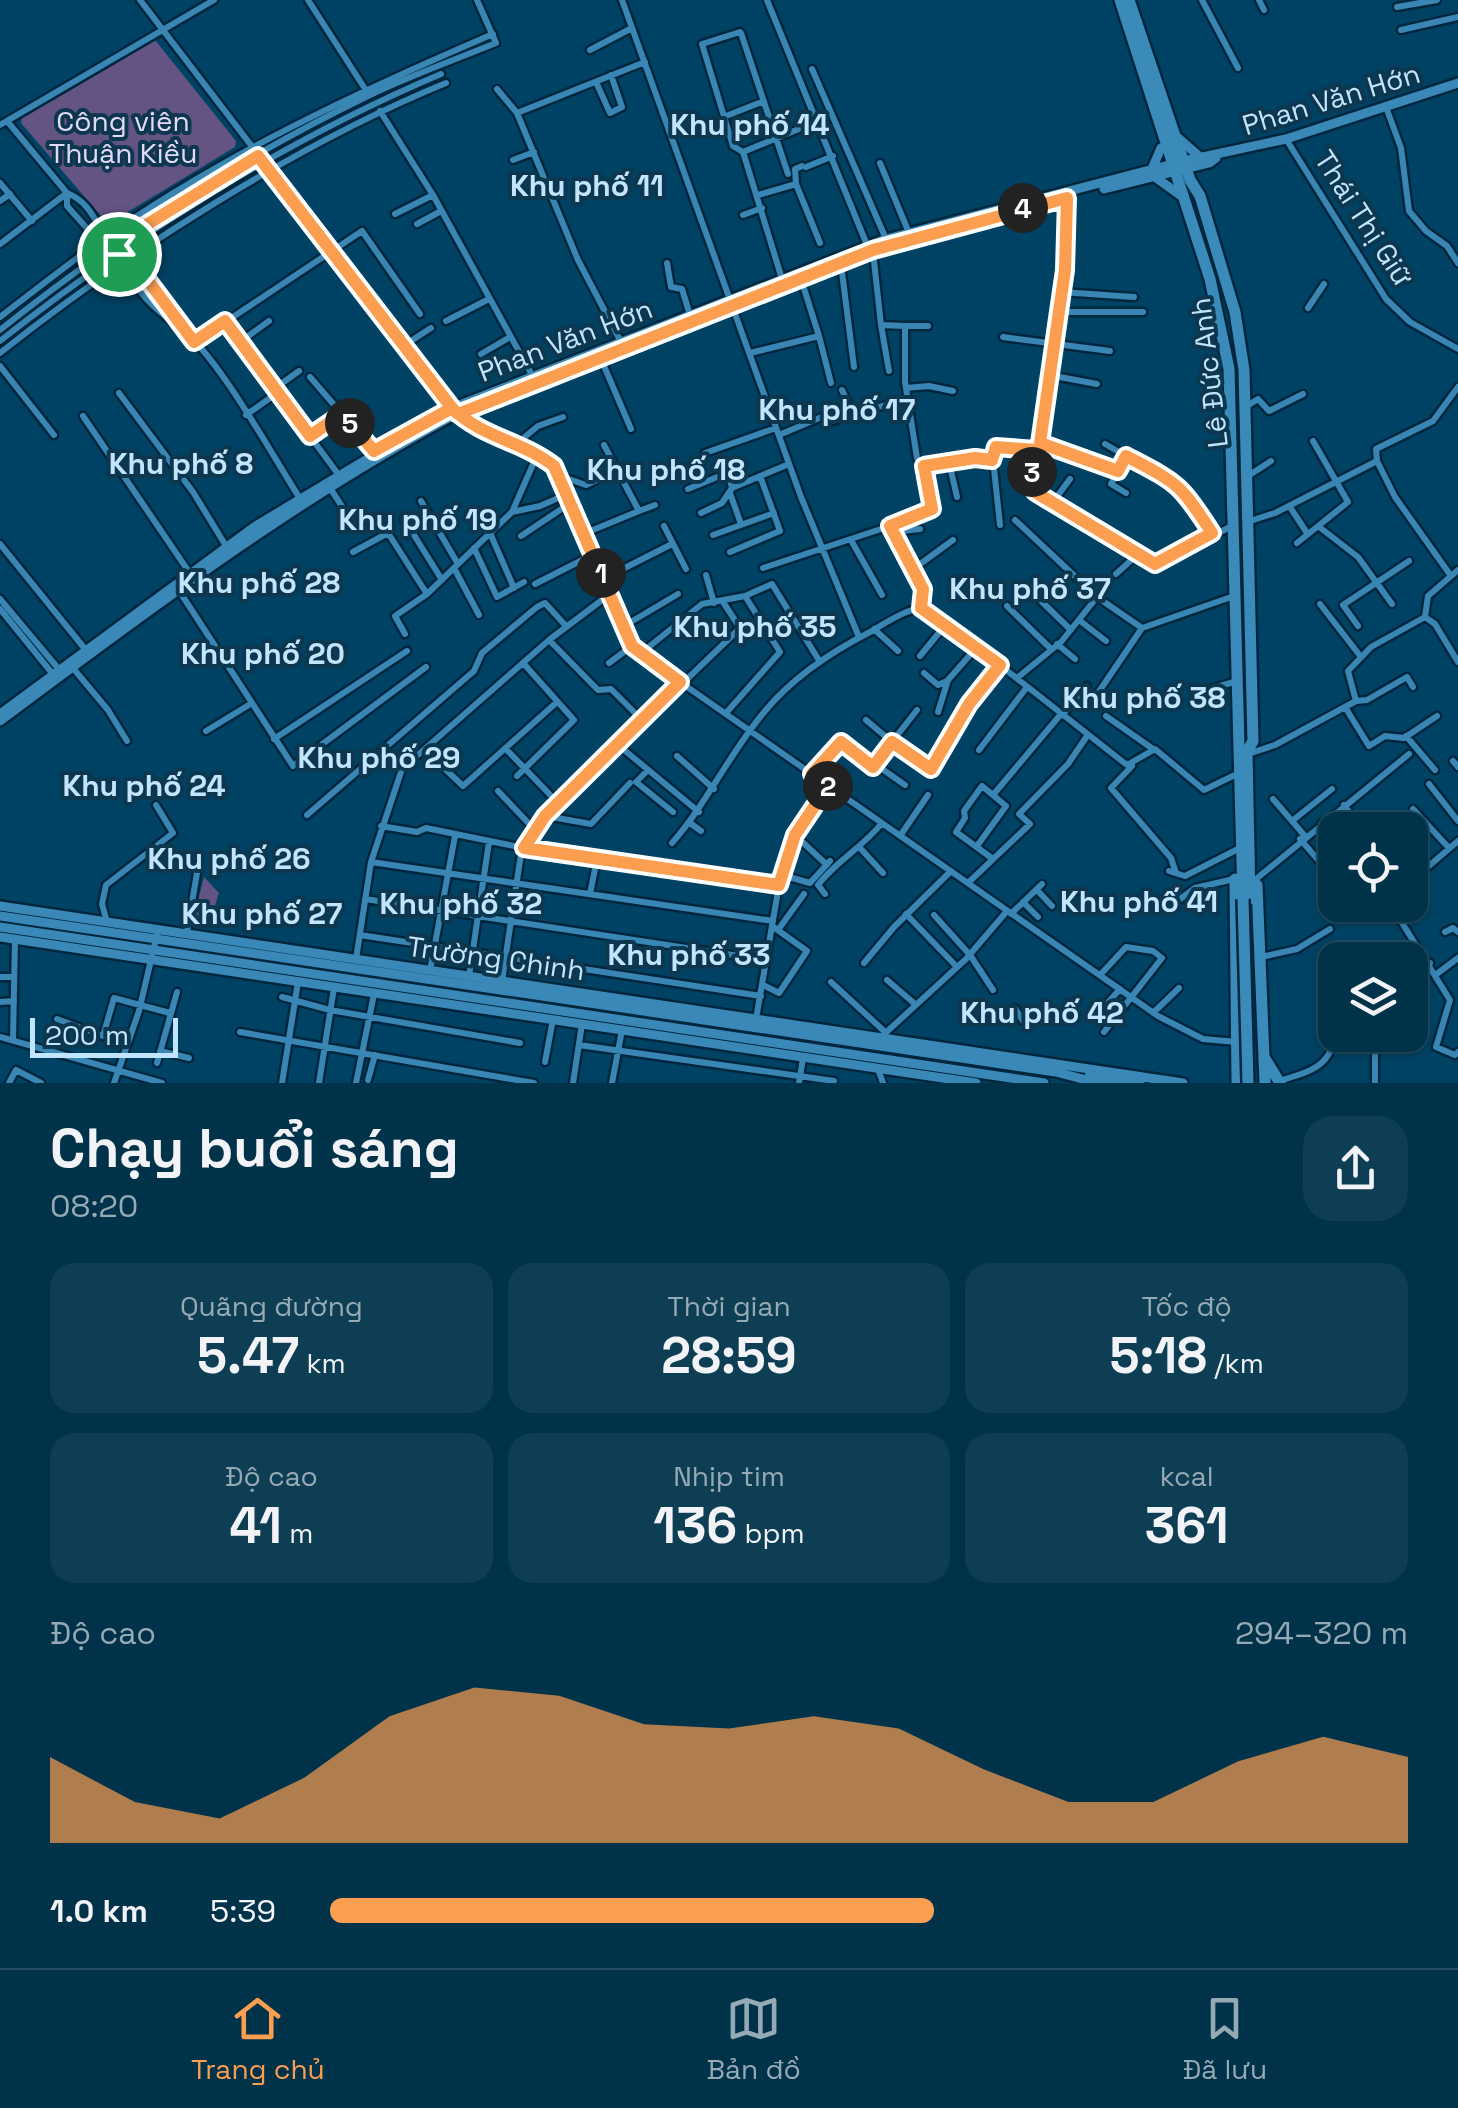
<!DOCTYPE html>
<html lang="vi">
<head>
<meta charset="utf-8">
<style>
	:root { --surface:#00324a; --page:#0e3e54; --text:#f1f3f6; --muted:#95aab5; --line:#224d62; --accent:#fb9e50 }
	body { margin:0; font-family:"Space Grotesk",sans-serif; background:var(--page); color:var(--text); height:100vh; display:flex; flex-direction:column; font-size:38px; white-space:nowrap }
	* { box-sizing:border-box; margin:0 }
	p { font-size:32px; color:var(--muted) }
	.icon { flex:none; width:55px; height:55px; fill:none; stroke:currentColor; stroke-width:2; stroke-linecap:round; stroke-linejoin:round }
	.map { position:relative; height:1083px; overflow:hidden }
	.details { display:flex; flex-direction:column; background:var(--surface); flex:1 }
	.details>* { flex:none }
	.controls { position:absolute; left:1318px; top:812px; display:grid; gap:20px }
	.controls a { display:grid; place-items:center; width:110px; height:110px; border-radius:20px; background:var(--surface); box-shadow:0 2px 8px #0004,0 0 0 2px var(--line); font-size:50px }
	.scale { position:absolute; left:30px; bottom:25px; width:148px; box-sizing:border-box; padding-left:10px; border:5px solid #c1e5fe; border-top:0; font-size:28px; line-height:35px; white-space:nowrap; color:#c1e5fe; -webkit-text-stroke:8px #0d374e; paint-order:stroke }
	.pin { position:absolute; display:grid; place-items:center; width:85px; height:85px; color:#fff; margin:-42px; border:5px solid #fff; border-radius:50%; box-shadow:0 2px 10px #0007 }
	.km { position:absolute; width:50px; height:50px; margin:-25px; border-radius:50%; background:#222; color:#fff; font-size:28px; line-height:50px; text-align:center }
	.round { display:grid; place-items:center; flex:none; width:105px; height:105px; border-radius:30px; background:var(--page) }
	.summary { display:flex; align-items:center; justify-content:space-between; height:170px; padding:0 50px }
	h1 { font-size:55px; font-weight:700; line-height:75px }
	.metrics { display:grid; grid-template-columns:repeat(3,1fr); gap:15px; height:170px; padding:10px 50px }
	.metrics div { display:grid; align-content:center; border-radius:25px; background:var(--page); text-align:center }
	.metrics b { font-size:50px; font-weight:700 }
	.metrics small { font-size:28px; font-weight:400 }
	.metrics p { font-size:28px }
	.chart { height:280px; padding:20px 50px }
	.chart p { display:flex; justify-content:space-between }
	.chart svg { width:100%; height:180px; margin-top:10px; fill:var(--accent); opacity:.7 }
	ul { padding:0 50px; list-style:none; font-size:32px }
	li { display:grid; grid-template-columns:160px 120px 1fr; align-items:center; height:75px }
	li i { height:25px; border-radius:12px; background:var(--accent) }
	.tab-bar { display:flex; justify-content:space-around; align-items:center; height:140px; border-top:2px solid var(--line); background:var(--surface); font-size:28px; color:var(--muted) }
	.tab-bar a { display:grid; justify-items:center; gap:5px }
	.tab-bar .selected { color:var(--accent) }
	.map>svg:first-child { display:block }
	.green { fill:#635484 }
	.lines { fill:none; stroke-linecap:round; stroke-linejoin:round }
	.minor-casing { stroke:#00273e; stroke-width:11 }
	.major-casing { stroke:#00273e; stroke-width:14 }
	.highway-casing { stroke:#00273e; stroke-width:16 }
	.minor { stroke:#3985b3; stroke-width:6 }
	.major { stroke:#3a88b7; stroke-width:9 }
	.highway { stroke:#3a8aba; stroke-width:11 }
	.highway-bridge-casing { stroke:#00273e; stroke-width:16; stroke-linecap:butt }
	.highway-bridge { stroke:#3a8aba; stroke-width:11 }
	.route-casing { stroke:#fff; stroke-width:20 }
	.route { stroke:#fb9e50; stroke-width:12 }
	.labels { text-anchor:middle; stroke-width:8; stroke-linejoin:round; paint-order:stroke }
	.street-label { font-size:28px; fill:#c1e5fe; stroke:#0d374e }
	.park-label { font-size:28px; fill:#e3dafa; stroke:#0d374e }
	.neighbourhood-label { font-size:30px; font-weight:bold; fill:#c1e5fe; stroke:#0d374e }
</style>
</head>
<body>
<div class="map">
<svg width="1458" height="1083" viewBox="0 0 1458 1083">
	<rect width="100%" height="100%" fill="#004263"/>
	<path class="green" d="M155 40 236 141 235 147 108 224 21 123 22 118Z
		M204 877 219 893 209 924 193 921Z"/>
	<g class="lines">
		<g class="minor-casing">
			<path id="minor" d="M140 0 452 408C481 437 522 441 554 465L640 654 1158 1016 1203 1039 1237 1042
				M308 0 367 92
				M622 0 801 497 859 637
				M767 0 867 245
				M1202 0 1238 68
				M1259 0 1264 10
				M1397 7 1437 0
				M1401 30 1458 17
				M590 50 632 28
				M812 69 886 239
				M596 82 610 113 622 107 611 75
				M497 89 517 113 578 260 621 342
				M1386 107 1401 148 1409 211 1426 231 1447 246 1458 263
				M380 111 433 195 533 377
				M517 113 645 62
				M726 116 764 101
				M7 121 67 193C93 203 97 229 114 248
				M0 125 214 0
				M1286 139 1386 299 1410 322 1458 349
				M743 152 782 279
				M513 160 534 152
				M880 163 909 233
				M806 167 833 156
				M788 174 741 33 740 32 702 44 733 146 743 152 818 121
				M0 183 32 221
				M796 184 820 243
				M1064 193 1065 270 1040 443 1032 465 1035 492 1155 565 1234 525
				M67 194V206L93 235 105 238
				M758 195 796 184 795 169 802 166
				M0 201 10 194
				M395 214 433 195
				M743 215 762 208
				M417 224 441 211
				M0 244 67 193
				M873 252 881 325 905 326V382L917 458 924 466 934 503 912 520 890 526
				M125 261C147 277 171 300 180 326
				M667 263 671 287 682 289 690 315
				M127 264C132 291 158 311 179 327 217 354 272 455 299 497
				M841 264 854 367
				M801 279 819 336
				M1061 292 1134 297
				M1308 308 1324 284
				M1058 312H1143
				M0 317C34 291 68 264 103 239 224 154 358 92 493 34
				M225 321 338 474
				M446 321 489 299
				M881 325 889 371
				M905 326H928
				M0 330C113 240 238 159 368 96 409 76 454 60 496 43L477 0
				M1003 337 1110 351
				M0 341C133 236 285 140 441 74
				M240 342 269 321
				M194 343 362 231 420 314
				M403 346 431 328
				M0 353C126 253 297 144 446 83
				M750 353 819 336 831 383
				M481 354 510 337
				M601 359 631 429
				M0 366 54 435
				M1049 375 1097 384
				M310 377 374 451
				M906 388 929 386 953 391
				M274 389 299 371
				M842 390 853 414
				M119 393 193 492 226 546
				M1247 406 1258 399 1269 411 1303 394
				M246 415 277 393
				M83 416 189 572
				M779 435 824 416 833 421 908 398
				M310 436 342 414
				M1040 443 1118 471 1111 484 1126 493
				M1105 444 1126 456
				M515 445 538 426 563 417
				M705 453 776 428
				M1377 461 1395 497 1451 576
				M1377 461 1376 449 1433 421 1458 387
				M949 462 957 497
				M924 466 975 458 992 460
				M1118 471 1126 456 1174 479 1211 533
				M560 476 586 485 616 471
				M1248 476 1271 461
				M330 488 343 508
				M688 489 727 473 732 487
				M730 493 741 524
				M421 501 458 564
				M1053 502 1070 479
				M1290 507 1307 533
				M639 511 655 505
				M512 512 540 506 565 495
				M701 513 722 503 732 488 789 464
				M404 519 442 580
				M1015 520 1097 597
				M1247 522 1275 513 1377 461
				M1000 525 992 450H1036
				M664 526 686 569
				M1318 526 1358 557 1392 604
				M892 532 920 529
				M490 533 514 588
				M583 534 639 511 604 445
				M713 535 774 513
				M521 536 569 504
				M851 540 882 595
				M1297 543 1348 502 1313 441
				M0 544 85 649
				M474 548 497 597 524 582
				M353 552 388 533 427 594
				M730 552 780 531 760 476
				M454 568 479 615
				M763 568 890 526 923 589 921 608
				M912 570 953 540
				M1116 574 1139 553
				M706 575 714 603
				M603 579 672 544
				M535 584 592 555
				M178 589 293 766 426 667
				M745 596 772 584 820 662
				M0 599 62 673
				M1039 599 1071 630
				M723 602 740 628 751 629
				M1320 604 1361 657
				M1007 606 1050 648
				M0 609 56 678
				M1425 617 1435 624 1458 662
				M1079 620 1106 641
				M624 626 678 594
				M1358 626 1343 605 1409 561
				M874 629 898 651
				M405 634 395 616 427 594 512 512 538 453
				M549 640 598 690 611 689 642 720
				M1057 644 1075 659
				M640 654 702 604 745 596 780 652 726 713
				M920 656 947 623
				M609 663 632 646
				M72 667 108 710 127 741
				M924 673 938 685 947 681
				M1017 678 1061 642 1097 597 1142 628 1237 595
				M1206 690 1234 682
				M1098 693 1142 628
				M1356 701 1367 700 1407 677 1413 687
				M1345 707 1369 746 1385 736 1404 738 1437 716
				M917 710 892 742 931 769 955 734 953 730 1000 665
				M938 712 948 680 977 647
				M1062 715 1087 686
				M1106 716 1153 749
				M206 731 252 703
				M1406 736 1435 770
				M274 739 407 651
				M617 744 699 812
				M506 749 558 803
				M425 750 463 786 557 702
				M979 750 1027 687
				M1248 754 1275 745 1356 701 1348 671 1371 647 1425 617 1428 596 1458 570
				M677 756 714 789
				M1453 761 1458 767
				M875 764 905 785
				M1132 766 1111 788 1171 858 1176 873
				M648 770 636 782 673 812
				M812 774 841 743 873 767 892 742 866 720
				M517 776 574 720 524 664
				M1429 784 1458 821
				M498 791 535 830
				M993 795 1061 714
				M1273 799 1292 821
				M1344 805 1361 828
				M1413 809 1449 848
				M307 815 474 671 482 653 537 607 545 603 566 626
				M546 816 591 824 630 783
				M690 823 701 831
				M1322 823 1335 840
				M381 826 417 832 426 828 524 848 779 885
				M795 835 827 865
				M1304 835 1292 821 1332 789
				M900 836 928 795
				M1300 839 1334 878
				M672 843C708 802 730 752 765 711 793 677 831 652 870 632 887 622 906 609 926 607L1127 765 1155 749 1204 790 1239 773
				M977 846 1006 806 982 786 964 811 965 818 956 832 993 859
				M524 848 545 816 740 628
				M861 849 883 873
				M1410 849 1427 867
				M371 862 773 921
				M1169 871 1185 876 1240 848
				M782 875 810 883 830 861
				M1256 879 1409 754
				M1410 882 1458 841
				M968 883 1030 824 1019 814 1068 764 1087 736
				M1037 890 1052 906
				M590 894 597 859
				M825 894 818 885C836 861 862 848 882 823
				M365 899 766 960
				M1023 902 1038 917
				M1172 905 1195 888 1234 879
				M1391 905 1450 1000 1436 1047 1455 1055 1458 1052
				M906 914 957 967
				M1011 914 1042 884
				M934 915 970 955 993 990
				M107 922 102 904 106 885 173 833 156 805
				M778 930 804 894
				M187 932 197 873
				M1445 932 1453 928 1458 932
				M360 935 761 996
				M1261 957 1297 949 1330 929
				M356 959 371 862 402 769 549 640 610 594
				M864 963 894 927 951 871
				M1410 964 1430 963
				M430 971 455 836
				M1438 973 1458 958
				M1101 974 1126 947 1153 951 1162 958 1104 1032
				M469 976 489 842
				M0 977H14
				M887 980 915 1004
				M502 981 522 847
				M831 982 884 1031
				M763 985 779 993 807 951 772 926
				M282 997 330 1010 520 1043
				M0 1002 14 1001
				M1015 1008 1023 1021
				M1153 1013 1179 988
				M1096 1016 1120 989
				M57 1019 103 1036 114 998 170 1013
				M756 1019 779 885 795 835 828 785
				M240 1032 534 1083
				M1359 1035 1361 1044 1375 1047V1083
				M0 1037 162 1083
				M880 1038 966 959 1007 911
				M13 1040 15 939
				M579 1045 834 1081
				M160 1051 189 1058
				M545 1062 553 1019
				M157 1063 177 992
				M878 1069 883 1083
				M368 1080 375 1055
				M1279 1081C1309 1072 1335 1066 1334 1030
				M9 1083 16 1070 41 1083
				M114 1083 139 1011 158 930
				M282 1083 298 982
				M319 1083 334 988
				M356 1083 374 994
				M573 1083 582 1024
				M612 1083 622 1030
				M799 1083 803 1058"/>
		</g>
		<g class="major-casing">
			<path id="major" d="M1177 137 1201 158
				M1151 171 1161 148
				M1155 177 1180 195
				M1104 189 1209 163 1216 158
				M0 714 254 527 452 408 886 239 1184 161 1286 139 1458 83
				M0 721C148 611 294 500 458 413L900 241
				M0 906 1183 1083
				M0 916 1056 1072 1098 1083
				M0 927 1044 1083
				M0 937 976 1083
				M1089 1076 1140 1083"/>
		</g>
		<g class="highway-casing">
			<path id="highway" d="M1120 0 1210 279 1229 369 1243 899
				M1129 0 1190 180 1200 196 1235 312 1244 370 1253 741 1247 752
				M1247 754 1250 899
				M1235 879 1237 1083
				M1257 885 1265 1083
				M1264 1057 1280 1083"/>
		</g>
		<use href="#minor" class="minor"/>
		<use href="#major" class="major"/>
		<use href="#highway" class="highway"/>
		<g class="highway-bridge-casing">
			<path id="highway-bridge" d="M1243 899 1248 1083"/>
		</g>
		<use href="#highway-bridge" class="highway-bridge"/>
	</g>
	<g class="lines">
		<g class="route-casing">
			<path id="route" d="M119 254 112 246 258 156 452 408C481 437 522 441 554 466L632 646 680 682 545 816 524 848 779 885 795 835 828 786 812 774 841 742 873 767 892 742 931 769 969 704 1000 665 921 608 923 589 890 526 932 509 924 466 975 458 992 460 996 447 1036 450 1031 481 1035 492 1155 564 1212 533C1179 482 1177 483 1126 456L1118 471 1040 443 1065 270 1067 198 873 250 514 392 458 414 452 408 374 451 342 414 310 436 225 321 194 342 140 270 119 254"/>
		</g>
		<use href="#route" class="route"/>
	</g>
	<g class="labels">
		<g class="street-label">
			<text transform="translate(1331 99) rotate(-17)" y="10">Phan Văn Hớn</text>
			<text transform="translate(1364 218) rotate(57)" y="10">Thái Thị Giữ</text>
			<text transform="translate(565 340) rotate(-21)" y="10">Phan Văn Hớn</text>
			<text transform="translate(1209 373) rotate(-97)" y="10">Lê Đức Anh</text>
			<text transform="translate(496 958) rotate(8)" y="10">Trường Chinh</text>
		</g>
		<g class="park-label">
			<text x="123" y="131">Công viên<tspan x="123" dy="32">Thuận Kiều</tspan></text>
		</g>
		<g class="neighbourhood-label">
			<text x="750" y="135">Khu phố 14</text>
			<text x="587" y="196">Khu phố 11</text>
			<text x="837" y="420">Khu phố 17</text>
			<text x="181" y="474">Khu phố 8</text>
			<text x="666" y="480">Khu phố 18</text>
			<text x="418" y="530">Khu phố 19</text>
			<text x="259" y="593">Khu phố 28</text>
			<text x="1030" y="599">Khu phố 37</text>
			<text x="755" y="637">Khu phố 35</text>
			<text x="263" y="664">Khu phố 20</text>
			<text x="1144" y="708">Khu phố 38</text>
			<text x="379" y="768">Khu phố 29</text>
			<text x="144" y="796">Khu phố 24</text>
			<text x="229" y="869">Khu phố 26</text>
			<text x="1139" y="912">Khu phố 41</text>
			<text x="461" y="914">Khu phố 32</text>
			<text x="262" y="924">Khu phố 27</text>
			<text x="689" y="965">Khu phố 33</text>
			<text x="1042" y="1023">Khu phố 42</text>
		</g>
	</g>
</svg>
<div class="controls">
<a><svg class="icon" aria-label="locate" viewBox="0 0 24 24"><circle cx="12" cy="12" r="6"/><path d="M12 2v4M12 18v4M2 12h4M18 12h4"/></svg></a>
<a><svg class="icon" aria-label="layers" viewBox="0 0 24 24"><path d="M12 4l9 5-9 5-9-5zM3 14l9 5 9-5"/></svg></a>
</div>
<div class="scale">200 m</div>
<div class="pin" style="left:119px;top:254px;background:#1e9e55"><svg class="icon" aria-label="arrive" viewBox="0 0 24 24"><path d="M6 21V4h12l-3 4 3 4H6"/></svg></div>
<b class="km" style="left:601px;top:573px">1</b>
<b class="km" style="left:828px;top:786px">2</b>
<b class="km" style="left:1032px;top:472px">3</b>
<b class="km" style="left:1023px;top:208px">4</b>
<b class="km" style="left:350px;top:423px">5</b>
</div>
<section class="details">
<div class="summary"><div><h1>Chạy buổi sáng</h1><p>08:20</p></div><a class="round"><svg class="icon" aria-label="share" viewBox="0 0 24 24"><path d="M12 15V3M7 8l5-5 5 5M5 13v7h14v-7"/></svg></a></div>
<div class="metrics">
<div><p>Quãng đường</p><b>5.47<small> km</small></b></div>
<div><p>Thời gian</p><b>28:59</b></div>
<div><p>Tốc độ</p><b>5:18<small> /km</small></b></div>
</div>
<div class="metrics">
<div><p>Độ cao</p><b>41<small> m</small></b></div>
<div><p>Nhịp tim</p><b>136<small> bpm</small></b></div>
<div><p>kcal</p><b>361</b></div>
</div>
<div class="chart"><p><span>Độ cao</span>294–320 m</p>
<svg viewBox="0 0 160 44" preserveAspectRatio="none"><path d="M0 44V23L10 34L20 38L30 28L40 13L50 6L60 8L70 15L80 16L90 13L100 16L110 26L120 34L130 34L140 24L150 18L160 23V44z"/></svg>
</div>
<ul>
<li><b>1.0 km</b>5:39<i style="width:56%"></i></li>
</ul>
</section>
<nav class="tab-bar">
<a class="selected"><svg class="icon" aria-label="home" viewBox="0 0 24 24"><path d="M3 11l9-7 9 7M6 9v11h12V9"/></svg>Trang chủ</a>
<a><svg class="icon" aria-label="map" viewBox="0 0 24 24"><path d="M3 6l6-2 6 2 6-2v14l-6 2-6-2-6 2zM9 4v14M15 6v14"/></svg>Bản đồ</a>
<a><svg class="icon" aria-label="saved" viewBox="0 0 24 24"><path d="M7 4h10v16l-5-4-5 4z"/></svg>Đã lưu</a>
</nav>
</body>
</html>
